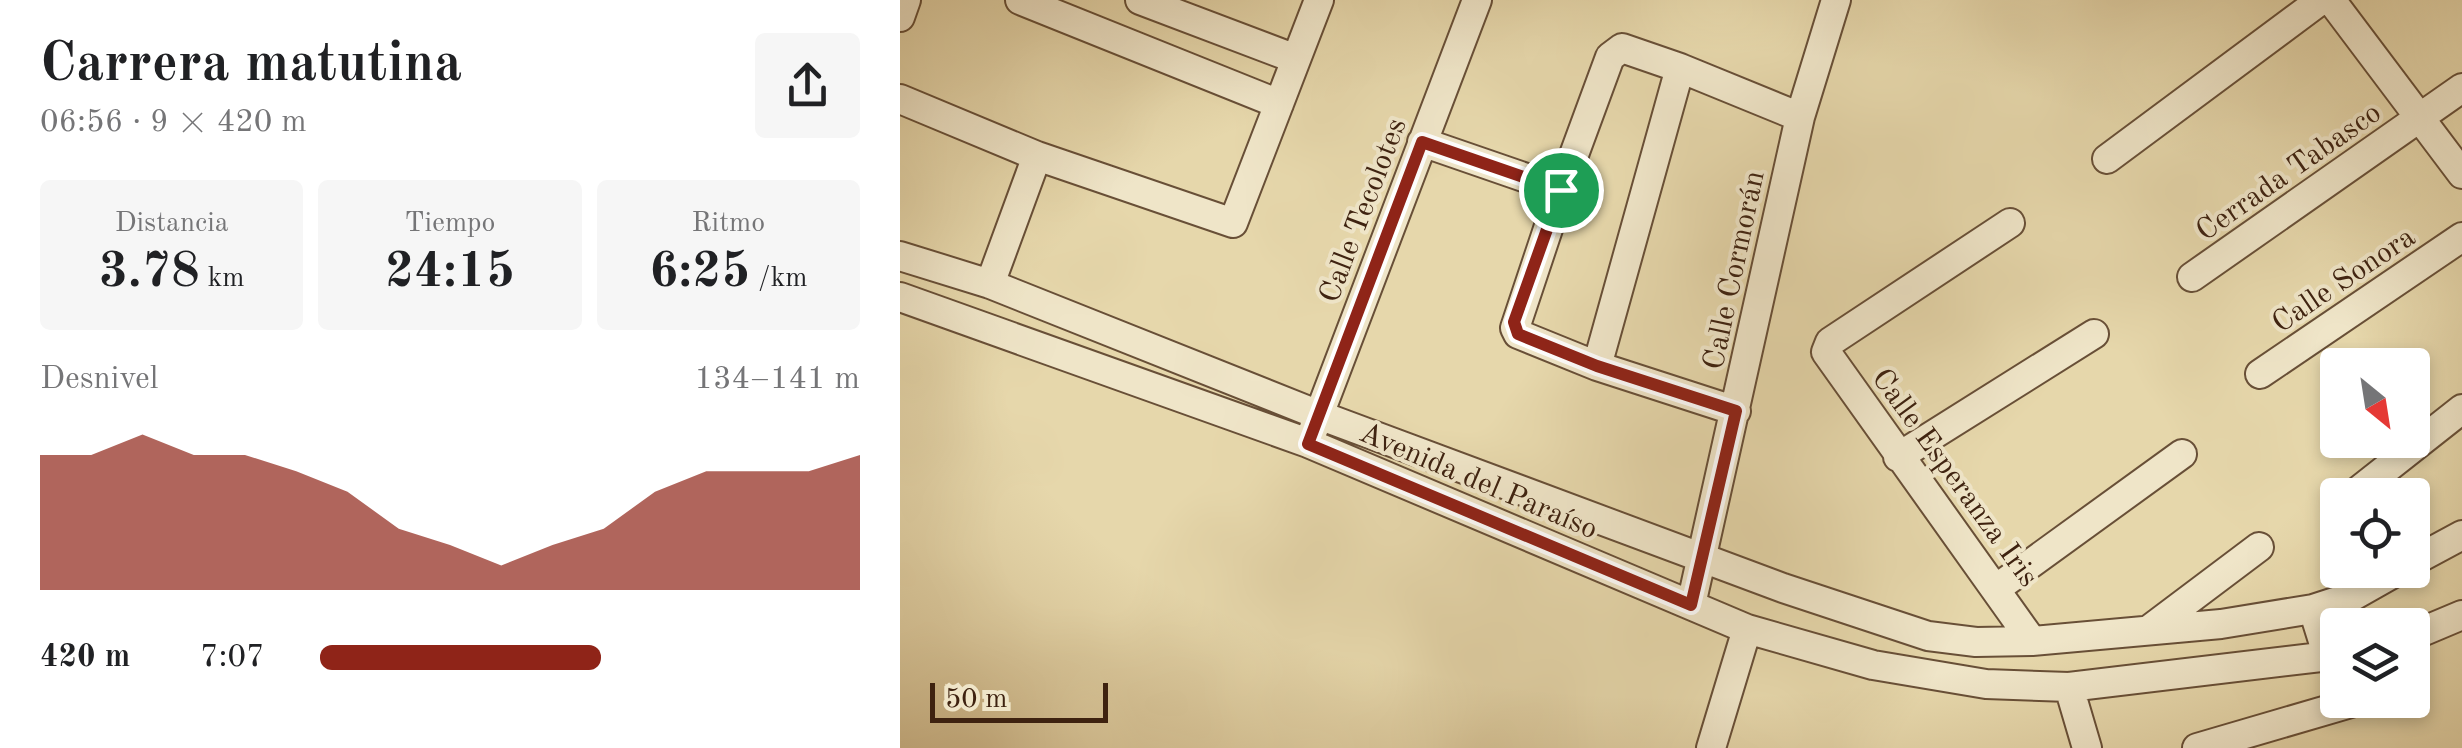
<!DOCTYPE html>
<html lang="es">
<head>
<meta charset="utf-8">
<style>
	:root { --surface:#fff; --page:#f6f6f6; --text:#202124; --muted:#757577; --accent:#8f2418 }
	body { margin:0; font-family:"Old Standard TT",serif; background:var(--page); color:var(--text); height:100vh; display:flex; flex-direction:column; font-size:38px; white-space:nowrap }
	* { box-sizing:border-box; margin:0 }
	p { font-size:32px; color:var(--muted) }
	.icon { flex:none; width:55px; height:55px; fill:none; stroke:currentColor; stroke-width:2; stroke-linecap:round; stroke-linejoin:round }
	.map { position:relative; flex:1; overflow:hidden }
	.details { display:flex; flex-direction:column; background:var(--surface); width:900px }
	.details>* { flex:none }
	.needle { width:65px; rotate:150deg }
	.fabs { position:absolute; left:1420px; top:348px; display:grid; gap:20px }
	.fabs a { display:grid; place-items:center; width:110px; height:110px; border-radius:10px; background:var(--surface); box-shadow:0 5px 15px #0003; font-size:50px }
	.scale { position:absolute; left:30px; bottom:25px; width:178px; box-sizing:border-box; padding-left:10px; border:5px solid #3e2210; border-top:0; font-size:28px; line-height:35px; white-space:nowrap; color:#3e2210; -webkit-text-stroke:8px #efe5c8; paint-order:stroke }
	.pin { position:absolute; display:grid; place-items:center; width:85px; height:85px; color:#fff; margin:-42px; border:5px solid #fff; border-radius:50%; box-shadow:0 2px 10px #0007 }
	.round { display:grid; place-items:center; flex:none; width:105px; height:105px; border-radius:10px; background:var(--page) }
	.headline { display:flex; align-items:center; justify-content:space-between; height:170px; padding:0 40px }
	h1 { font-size:55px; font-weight:800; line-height:75px }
	.metrics { display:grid; grid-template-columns:repeat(3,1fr); gap:15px; height:170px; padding:10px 40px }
	.metrics div { display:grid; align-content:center; border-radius:10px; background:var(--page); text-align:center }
	.metrics b { font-size:50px; font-weight:800 }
	.metrics small { font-size:28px; font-weight:400 }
	.metrics p { font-size:28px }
	.chart { height:280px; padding:20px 40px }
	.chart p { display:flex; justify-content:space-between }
	.chart svg { width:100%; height:180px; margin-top:10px; fill:var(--accent); opacity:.7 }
	ul { padding:0 40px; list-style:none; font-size:32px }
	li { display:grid; grid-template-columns:160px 120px 1fr; align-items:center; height:75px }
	li i { height:25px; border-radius:12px; background:var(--accent) }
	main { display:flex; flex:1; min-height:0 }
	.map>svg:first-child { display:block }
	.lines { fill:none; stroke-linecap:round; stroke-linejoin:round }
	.minor-casing { stroke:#684f37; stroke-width:32 }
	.minor { stroke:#efe5c8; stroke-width:28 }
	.route-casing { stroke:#fff; stroke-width:20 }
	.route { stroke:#8f2418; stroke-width:12 }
	.labels { text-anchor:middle; stroke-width:8; stroke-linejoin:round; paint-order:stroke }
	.street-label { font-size:30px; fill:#3e2210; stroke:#efe5c8 }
</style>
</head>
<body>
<main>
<section class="details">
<div class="headline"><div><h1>Carrera matutina</h1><p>06:56 · 9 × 420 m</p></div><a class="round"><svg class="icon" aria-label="share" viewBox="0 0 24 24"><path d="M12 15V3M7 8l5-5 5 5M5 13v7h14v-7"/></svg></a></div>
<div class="metrics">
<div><p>Distancia</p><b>3.78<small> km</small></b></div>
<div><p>Tiempo</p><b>24:15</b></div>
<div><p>Ritmo</p><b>6:25<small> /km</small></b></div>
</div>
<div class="chart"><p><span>Desnivel</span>134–141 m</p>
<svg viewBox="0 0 160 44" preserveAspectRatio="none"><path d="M0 44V11L10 11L20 6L30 11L40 11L50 15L60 20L70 29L80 33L90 38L100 33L110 29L120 20L130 15L140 15L150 15L160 11V44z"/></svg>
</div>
<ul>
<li><b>420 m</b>7:07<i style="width:52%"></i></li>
</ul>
</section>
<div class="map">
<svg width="1562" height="748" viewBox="0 0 1562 748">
	<rect width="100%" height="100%" fill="#e6d7ab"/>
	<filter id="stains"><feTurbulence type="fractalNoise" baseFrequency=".002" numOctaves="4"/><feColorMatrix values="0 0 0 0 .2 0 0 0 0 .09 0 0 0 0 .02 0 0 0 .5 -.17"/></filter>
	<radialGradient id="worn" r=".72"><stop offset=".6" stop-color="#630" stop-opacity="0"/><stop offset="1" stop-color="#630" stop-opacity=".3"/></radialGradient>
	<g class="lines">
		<g class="minor-casing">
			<path id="minor" d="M120 0 379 104
				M240 0 396 59
				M1431 0 1562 174
				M0 17 6 0
				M780 68 900 117
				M0 99 137 156 90 284
				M522 142 661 190 615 328 618 334 697 366
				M137 156 333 223 419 0
				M1207 159 1421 0
				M661 190 710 57 722 48 780 68 697 366 836 411
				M1110 223 930 342 926 352 1132 641
				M0 256 90 284 419 415 883 588 1028 636 1076 642 1132 641 1321 624 1413 609 1453 596 1499 570
				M1292 277 1562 88
				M0 297 408 443 847 629 973 665 1086 684 1169 687 1438 655
				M1360 374 1562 237
				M414 428 577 0
				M998 457 1194 334
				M1453 495 1562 409
				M1512 562 1562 535
				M1097 588 1282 454
				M791 605 900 117 936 0
				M1413 609 1428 657
				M1250 629 1359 547
				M1512 636 1562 615
				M1169 687 1187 748
				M811 748 847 629
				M1297 748 1451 703"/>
		</g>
		<use href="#minor" class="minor"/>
	</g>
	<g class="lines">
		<g class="route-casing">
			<path id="route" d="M522 142 661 190 614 322 618 334 697 366 836 411 791 605 408 444Z"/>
		</g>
		<use href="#route" class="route"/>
	</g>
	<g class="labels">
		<g class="street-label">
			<text transform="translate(1388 171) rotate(-35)" y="10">Cerrada Tabasco</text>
			<text transform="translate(462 210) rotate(-69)" y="10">Calle Tecolotes</text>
			<text transform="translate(833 270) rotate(-78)" y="10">Calle Cormorán</text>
			<text transform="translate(1443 279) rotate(-34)" y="10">Calle Sonora</text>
			<text transform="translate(1056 477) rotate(54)" y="10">Calle Esperanza Iris</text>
			<text transform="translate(579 480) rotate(23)" y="10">Avenida del Paraíso</text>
		</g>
	</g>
	<rect width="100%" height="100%" filter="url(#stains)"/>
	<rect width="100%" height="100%" fill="url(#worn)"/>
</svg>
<div class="fabs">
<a><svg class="needle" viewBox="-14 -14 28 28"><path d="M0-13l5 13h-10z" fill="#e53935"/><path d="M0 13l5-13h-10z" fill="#757577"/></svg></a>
<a><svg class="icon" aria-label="locate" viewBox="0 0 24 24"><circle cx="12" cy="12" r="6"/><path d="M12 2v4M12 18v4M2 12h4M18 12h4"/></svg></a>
<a><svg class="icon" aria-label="layers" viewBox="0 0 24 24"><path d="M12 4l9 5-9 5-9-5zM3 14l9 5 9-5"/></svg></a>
</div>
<div class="scale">50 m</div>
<div class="pin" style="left:661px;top:190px;background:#1e9e55"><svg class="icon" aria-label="arrive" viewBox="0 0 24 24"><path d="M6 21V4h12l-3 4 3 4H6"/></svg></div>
</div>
</main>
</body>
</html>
